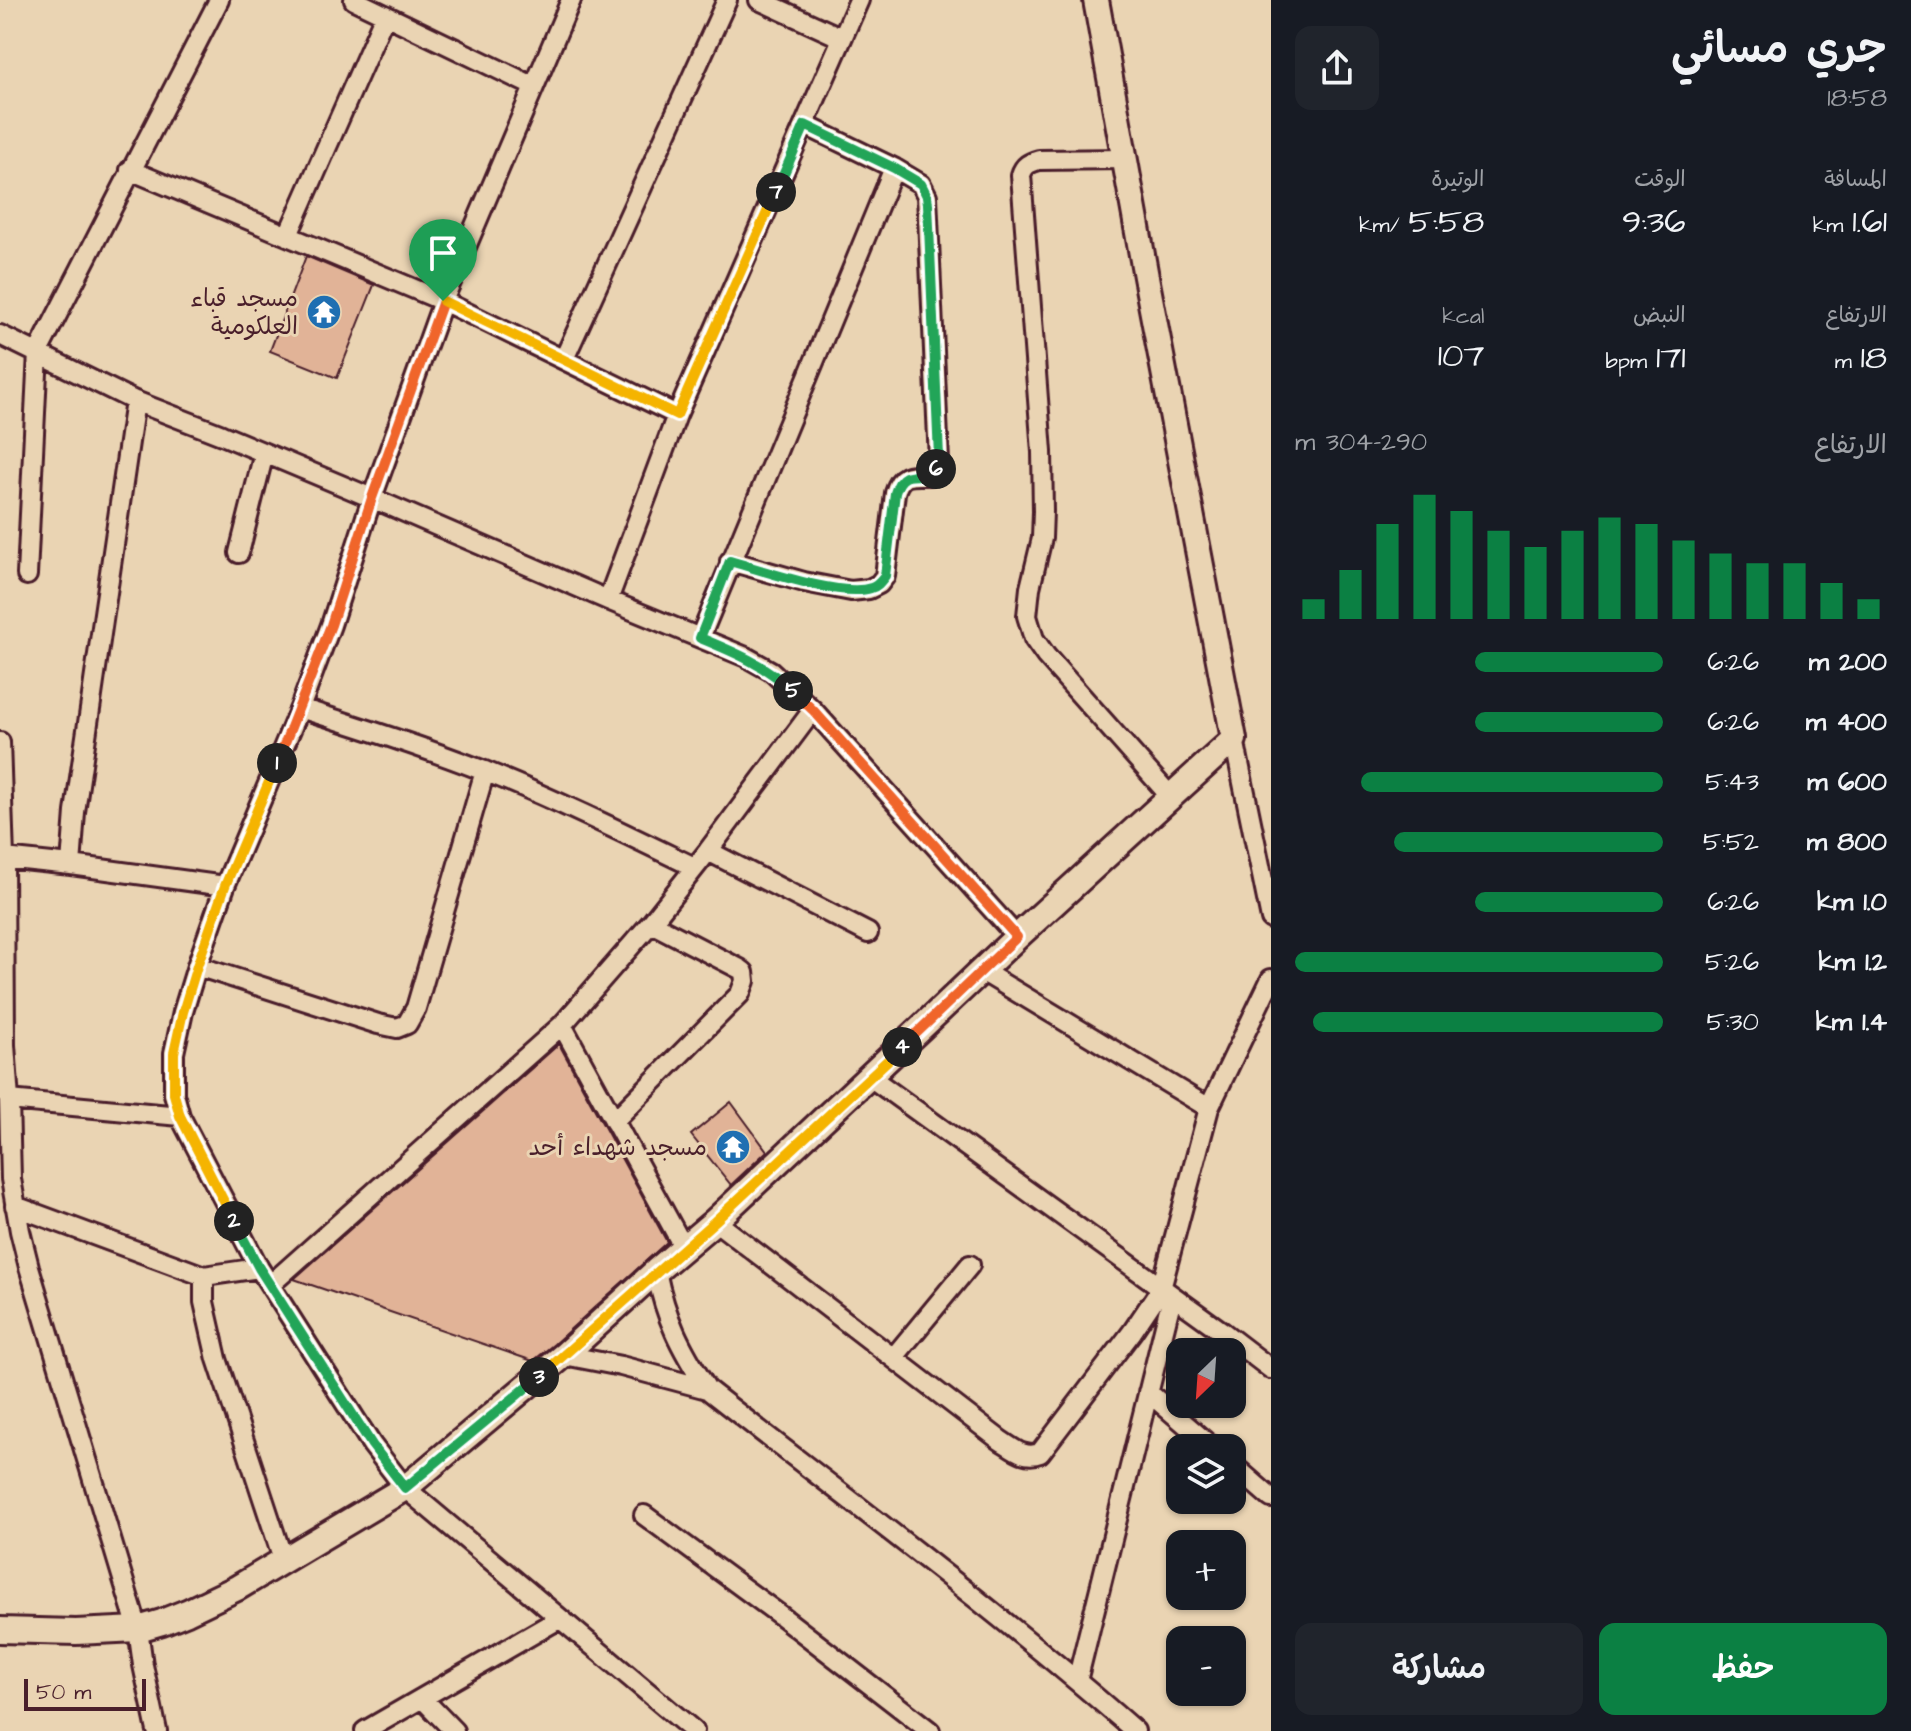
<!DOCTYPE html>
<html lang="ar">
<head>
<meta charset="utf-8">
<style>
	:root { --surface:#171b24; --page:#20242c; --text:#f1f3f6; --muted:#9ea1a6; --accent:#0b8043 }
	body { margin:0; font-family:"Architects Daughter","Playpen Sans Arabic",sans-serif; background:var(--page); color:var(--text); direction:rtl; height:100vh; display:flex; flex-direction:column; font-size:30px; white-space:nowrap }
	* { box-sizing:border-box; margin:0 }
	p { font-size:26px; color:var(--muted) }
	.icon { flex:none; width:44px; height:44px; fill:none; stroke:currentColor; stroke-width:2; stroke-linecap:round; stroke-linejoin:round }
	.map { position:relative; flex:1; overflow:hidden; direction:ltr }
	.sheet { display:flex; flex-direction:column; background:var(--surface); width:640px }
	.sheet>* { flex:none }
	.needle { width:52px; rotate:205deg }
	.tools { position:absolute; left:1166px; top:1338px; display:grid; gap:16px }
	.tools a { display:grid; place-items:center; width:80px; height:80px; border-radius:16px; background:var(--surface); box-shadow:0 2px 6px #0004; font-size:40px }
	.scale { position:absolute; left:24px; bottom:20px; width:122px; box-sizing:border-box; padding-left:8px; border:4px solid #4a1f2b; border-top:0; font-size:22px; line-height:28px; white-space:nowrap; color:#4a1f2b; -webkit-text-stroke:6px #ead4b3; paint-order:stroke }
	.pin { position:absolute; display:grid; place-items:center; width:68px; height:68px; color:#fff; margin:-82px -34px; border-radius:50% 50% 50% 0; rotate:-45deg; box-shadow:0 0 8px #0007 }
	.pin .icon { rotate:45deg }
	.km { position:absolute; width:40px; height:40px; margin:-20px; border-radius:50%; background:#222; color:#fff; font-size:22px; line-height:40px; text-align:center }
	.round { display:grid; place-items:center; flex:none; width:84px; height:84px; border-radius:16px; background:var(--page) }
	.head { display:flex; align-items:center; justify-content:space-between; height:136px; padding:0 24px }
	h1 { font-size:44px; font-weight:600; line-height:60px }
	.metrics { display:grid; grid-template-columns:repeat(3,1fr); gap:12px; height:136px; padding:8px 24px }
	.metrics div { display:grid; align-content:center }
	.metrics b { font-size:34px; font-weight:600 }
	.metrics small { font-size:22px; font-weight:400 }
	.metrics p { font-size:22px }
	.chart { height:224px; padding:16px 24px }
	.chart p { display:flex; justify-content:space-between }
	.chart svg { width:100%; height:144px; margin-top:8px; stroke:var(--accent); stroke-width:6 }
	.primary-button { display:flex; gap:16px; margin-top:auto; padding:16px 24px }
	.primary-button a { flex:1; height:92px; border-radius:16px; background:var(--accent); color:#fff; font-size:32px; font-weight:600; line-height:92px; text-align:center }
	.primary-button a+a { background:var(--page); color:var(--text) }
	ul { padding:0 24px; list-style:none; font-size:26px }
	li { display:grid; grid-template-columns:128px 96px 1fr; align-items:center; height:60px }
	li i { height:20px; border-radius:10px; background:var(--accent) }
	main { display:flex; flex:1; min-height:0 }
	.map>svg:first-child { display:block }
	.building { fill:#e1b397; stroke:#4a1f2b; stroke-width:2 }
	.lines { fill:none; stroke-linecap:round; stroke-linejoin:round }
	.minor-casing { stroke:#4a1f2b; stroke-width:24 }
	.tertiary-casing { stroke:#4a1f2b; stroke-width:30 }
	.minor { stroke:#ead4b3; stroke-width:18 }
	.tertiary { stroke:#ead4b3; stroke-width:24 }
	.split-1-casing { stroke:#fff; stroke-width:16 }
	.split-2-casing { stroke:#fff; stroke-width:16 }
	.split-3-casing { stroke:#fff; stroke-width:16 }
	.split-4-casing { stroke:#fff; stroke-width:16 }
	.split-5-casing { stroke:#fff; stroke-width:16 }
	.split-6-casing { stroke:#fff; stroke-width:16 }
	.split-7-casing { stroke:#fff; stroke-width:16 }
	.split-8-casing { stroke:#fff; stroke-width:16 }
	.split-1 { stroke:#f0652b; stroke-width:10 }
	.split-2 { stroke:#f5b400; stroke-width:10 }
	.split-3 { stroke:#22a559; stroke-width:10 }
	.split-4 { stroke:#f5b400; stroke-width:10 }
	.split-5 { stroke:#f0652b; stroke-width:10 }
	.split-6 { stroke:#22a559; stroke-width:10 }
	.split-7 { stroke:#22a559; stroke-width:10 }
	.split-8 { stroke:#f5b400; stroke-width:10 }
	.labels { text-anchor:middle; stroke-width:6; stroke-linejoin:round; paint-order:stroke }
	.poi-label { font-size:24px; fill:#4a1f2b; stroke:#ead4b3; text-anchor:end }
</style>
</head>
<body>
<main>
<section class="sheet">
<div class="head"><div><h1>جري مسائي</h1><p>18:58</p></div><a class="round"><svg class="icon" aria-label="share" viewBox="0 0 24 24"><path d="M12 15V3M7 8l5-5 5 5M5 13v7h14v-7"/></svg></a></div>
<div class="metrics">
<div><p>المسافة</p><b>1.61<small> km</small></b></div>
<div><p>الوقت</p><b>9:36</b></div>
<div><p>الوتيرة</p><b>5:58<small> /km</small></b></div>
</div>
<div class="metrics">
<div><p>الارتفاع</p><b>18<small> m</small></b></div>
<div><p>النبض</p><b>171<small> bpm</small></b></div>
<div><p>kcal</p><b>107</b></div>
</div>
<div class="chart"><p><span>الارتفاع</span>290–304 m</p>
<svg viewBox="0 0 160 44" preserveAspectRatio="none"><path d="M5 44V38M15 44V29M25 44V15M35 44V6M45 44V11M55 44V17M65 44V22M75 44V17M85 44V13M95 44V15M105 44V20M115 44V24M125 44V27M135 44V27M145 44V33M155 44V38"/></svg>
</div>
<ul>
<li><b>200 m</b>6:26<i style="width:51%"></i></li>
<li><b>400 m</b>6:26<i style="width:51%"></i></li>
<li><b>600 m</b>5:43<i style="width:82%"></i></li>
<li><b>800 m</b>5:52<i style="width:73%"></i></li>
<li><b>1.0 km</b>6:26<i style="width:51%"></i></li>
<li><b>1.2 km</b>5:26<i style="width:100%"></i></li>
<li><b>1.4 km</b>5:30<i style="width:95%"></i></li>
</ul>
<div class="primary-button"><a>حفظ</a><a>مشاركة</a></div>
</section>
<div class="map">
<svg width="1271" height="1731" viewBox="0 0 1271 1731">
	<rect width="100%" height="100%" fill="#ead4b3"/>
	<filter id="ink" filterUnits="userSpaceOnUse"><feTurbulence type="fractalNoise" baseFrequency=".0125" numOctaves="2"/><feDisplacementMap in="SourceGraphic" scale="16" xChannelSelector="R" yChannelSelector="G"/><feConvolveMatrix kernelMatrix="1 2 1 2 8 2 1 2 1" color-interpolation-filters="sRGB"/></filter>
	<g filter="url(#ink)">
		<path class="building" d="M306 256 374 285 337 378 270 351Z
			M559 1044 667 1242 554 1344 533 1361 294 1279Z
			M731 1102 767 1151 731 1185 691 1135Z"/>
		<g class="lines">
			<g class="minor-casing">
				<path id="minor" d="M354 0 533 86
					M571 0 443 301 372 498 331 625 300 708 225 886 197 966 183 1012 174 1053V1094L180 1116 259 1268 372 1445 405 1488 694 1731
					M759 0 842 38
					M1126 159 1039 160C1029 163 1024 165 1021 175L1042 452 1043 511 1042 538 1030 588 1027 616 1034 639 1046 656 1171 797
					M130 170 443 301 677 415
					M288 235 385 15
					M0 335 135 401 222 435 372 498 608 600 746 657 771 671 813 710 1017 937
					M564 359 727 0
					M135 401 75 812 71 865 225 886
					M239 553 264 453
					M730 561 804 582 851 591 869 589 879 584 885 576 895 493C901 472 911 475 930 475L935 470 939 461 927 196 921 184 894 168 805 125
					M27 575 38 352 219 0
					M608 600 677 415 859 0
					M700 638 894 168
					M300 708C363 728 426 748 487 772 557 800 626 834 694 867
					M1234 739 1271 919
					M0 742 4 858 5 1045 9 1100 11 1179 20 1231 29 1267 138 1629 143 1665 157 1731
					M708 851 868 933
					M4 858 71 865
					M197 966 378 1024 397 1028 407 1024 416 1008 485 771
					M982 971 1209 1108
					M562 1025 651 923 708 851 813 710
					M870 1077 1220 1330 1271 1369
					M9 1100 180 1116
					M614 1121 740 994 745 981 744 972 740 969 651 923
					M15 1206 204 1276
					M715 1221 1000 1440C1013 1448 1024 1459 1040 1453L1132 1332 1161 1289 1209 1108 1271 979
					M259 1268 204 1276V1302L217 1359 284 1562
					M656 1271C666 1320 680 1347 707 1389 850 1501 998 1611 1135 1731
					M271 1284 562 1025 684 1248
					M564 1355 621 1366 707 1389
					M894 1357 970 1265
					M1148 1392 1213 1448
					M1232 1464 1271 1498
					M644 1515 780 1615 930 1731
					M1077 1681 1172 1297
					M422 1698 454 1731
					M365 1731 559 1619"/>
			</g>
			<g class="tertiary-casing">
				<path id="tertiary" d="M0 1630 76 1632 138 1629 162 1622 187 1612 237 1588 405 1488 564 1355 656 1271 715 1221 922 1027 1017 937 1234 739 1146 277 1096 0"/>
			</g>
			<use href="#minor" class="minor"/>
			<use href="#tertiary" class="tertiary"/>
		</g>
	</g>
	<g class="lines" filter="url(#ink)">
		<g class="split-1-casing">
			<path id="split-1" d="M277 763 331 625 372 498 443 301"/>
		</g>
		<g class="split-2-casing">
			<path id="split-2" d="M234 1221 180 1116 174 1094V1053L183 1012 197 966 225 886 277 763"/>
		</g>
		<g class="split-3-casing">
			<path id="split-3" d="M234 1221 259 1268 372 1445 405 1488 539 1377"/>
		</g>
		<g class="split-4-casing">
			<path id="split-4" d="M539 1377 715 1221 902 1047"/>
		</g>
		<g class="split-5-casing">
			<path id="split-5" d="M793 691 813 710 1017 937 902 1047"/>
		</g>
		<g class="split-6-casing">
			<path id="split-6" d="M793 691C766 665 734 652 700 638L730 561C762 570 842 598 871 588 878 586 881 581 885 576L895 493C901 472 911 475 930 475L936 469"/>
		</g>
		<g class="split-7-casing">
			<path id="split-7" d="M776 192 805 125 894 168 921 184 927 196 928 204 939 457 936 469"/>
		</g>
		<g class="split-8-casing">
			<path id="split-8" d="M443 301 677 415 776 192"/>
		</g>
		<use href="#split-1" class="split-1"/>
		<use href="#split-2" class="split-2"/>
		<use href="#split-3" class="split-3"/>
		<use href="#split-4" class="split-4"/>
		<use href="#split-5" class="split-5"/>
		<use href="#split-6" class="split-6"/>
		<use href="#split-7" class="split-7"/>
		<use href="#split-8" class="split-8"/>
	</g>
	<defs>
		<g id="temple-disc" transform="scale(1.8)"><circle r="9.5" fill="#1f6fb2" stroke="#ead4b3"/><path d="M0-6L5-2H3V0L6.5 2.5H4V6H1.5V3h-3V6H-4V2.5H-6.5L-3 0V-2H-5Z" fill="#fff"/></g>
	</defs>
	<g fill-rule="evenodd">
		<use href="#temple-disc" x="324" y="312"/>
		<use href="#temple-disc" x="733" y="1147"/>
	</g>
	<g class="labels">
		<g class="poi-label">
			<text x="298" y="306">مسجد قباء<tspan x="298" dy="28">العلكومية</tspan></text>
			<text x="707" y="1155">مسجد شهداء أحد</text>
		</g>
	</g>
</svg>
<div class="tools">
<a><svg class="needle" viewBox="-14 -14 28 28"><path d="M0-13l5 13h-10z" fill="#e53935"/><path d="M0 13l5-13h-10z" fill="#9ea1a6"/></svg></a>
<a><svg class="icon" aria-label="layers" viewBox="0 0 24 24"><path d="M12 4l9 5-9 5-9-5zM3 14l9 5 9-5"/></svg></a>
<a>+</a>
<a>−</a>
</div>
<div class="scale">50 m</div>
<div class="pin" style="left:443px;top:301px;background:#1e9e55"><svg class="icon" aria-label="arrive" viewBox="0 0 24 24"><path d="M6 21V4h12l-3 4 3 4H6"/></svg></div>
<b class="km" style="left:277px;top:763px">1</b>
<b class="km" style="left:234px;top:1221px">2</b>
<b class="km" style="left:539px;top:1377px">3</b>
<b class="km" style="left:902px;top:1047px">4</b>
<b class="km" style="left:793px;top:691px">5</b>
<b class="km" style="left:936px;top:469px">6</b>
<b class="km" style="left:776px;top:192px">7</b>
</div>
</main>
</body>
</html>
